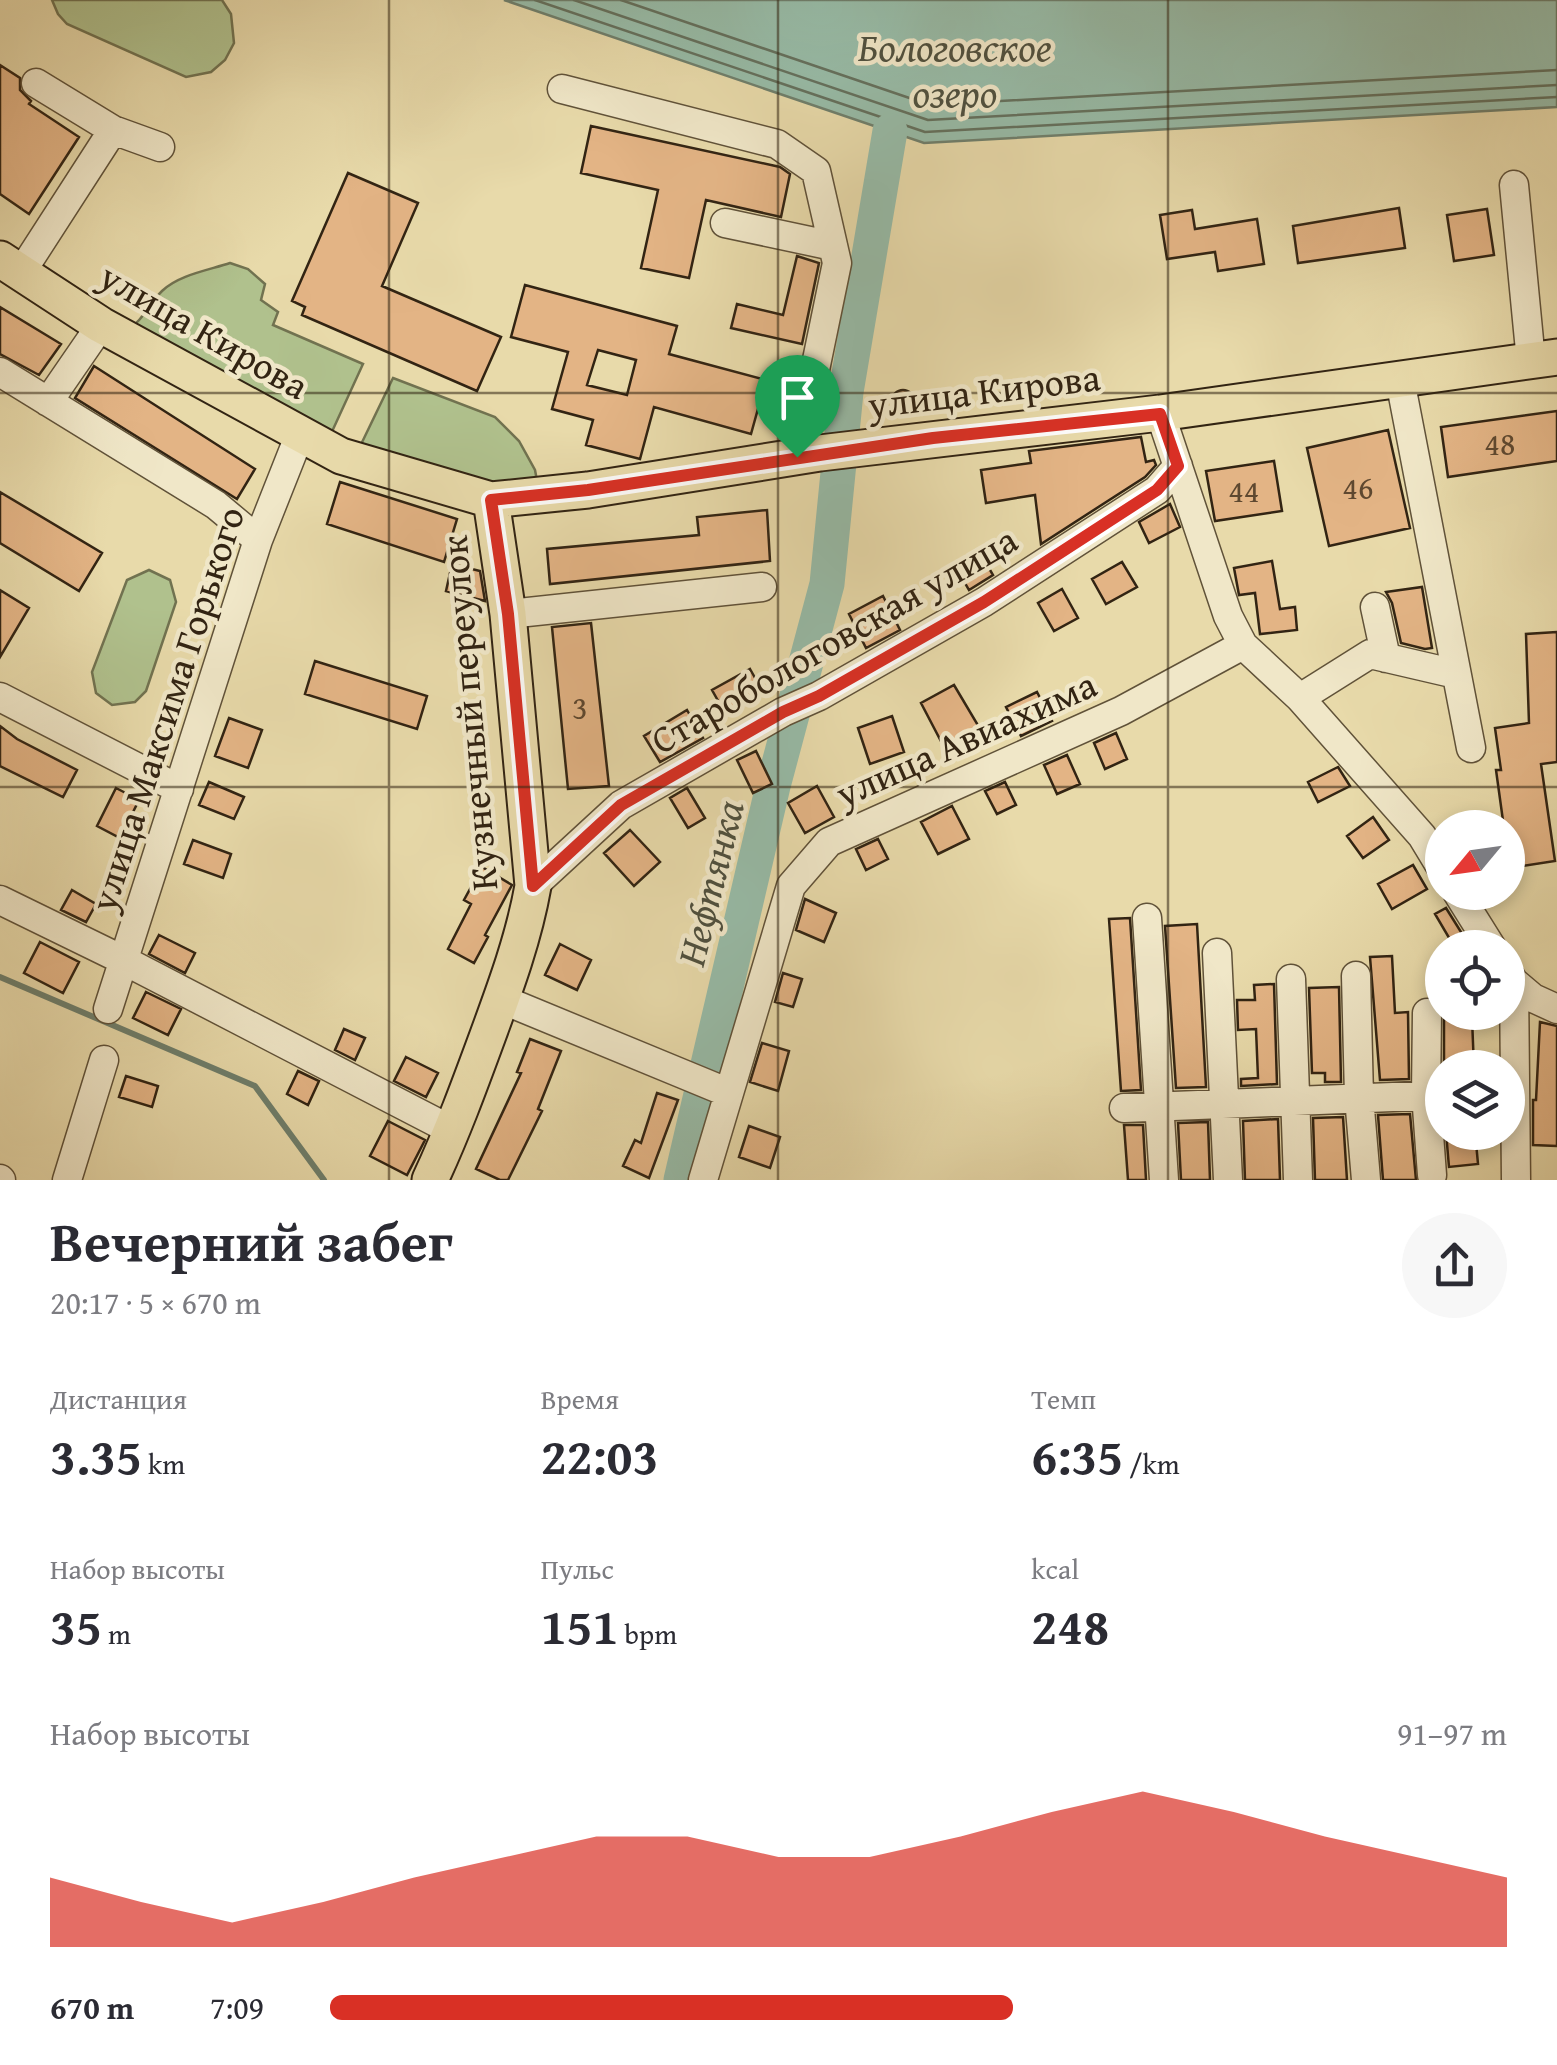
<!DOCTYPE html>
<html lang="ru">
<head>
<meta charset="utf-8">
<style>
	:root { --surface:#fff; --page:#f7f7f7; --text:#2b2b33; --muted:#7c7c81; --accent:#d93025 }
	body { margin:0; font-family:"Gentium Book Plus",serif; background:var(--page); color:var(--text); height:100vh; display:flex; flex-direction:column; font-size:38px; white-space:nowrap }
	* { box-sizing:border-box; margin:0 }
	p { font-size:32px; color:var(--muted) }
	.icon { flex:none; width:55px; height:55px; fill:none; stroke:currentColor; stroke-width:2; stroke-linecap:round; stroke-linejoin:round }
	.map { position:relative; height:1180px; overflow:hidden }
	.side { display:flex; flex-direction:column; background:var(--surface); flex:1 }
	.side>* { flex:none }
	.needle { width:65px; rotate:241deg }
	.buttons { position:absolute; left:1425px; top:810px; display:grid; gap:20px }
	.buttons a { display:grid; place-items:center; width:100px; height:100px; border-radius:50%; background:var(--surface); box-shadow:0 5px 15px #0003; font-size:50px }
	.pin { position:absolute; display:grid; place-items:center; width:85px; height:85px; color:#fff; margin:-102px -42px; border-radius:50% 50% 50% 0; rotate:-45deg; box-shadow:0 0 10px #0007 }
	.pin .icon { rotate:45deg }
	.round { display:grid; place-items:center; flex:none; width:105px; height:105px; border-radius:52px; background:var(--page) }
	.summary { display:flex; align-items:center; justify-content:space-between; height:170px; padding:0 50px }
	h1 { font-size:55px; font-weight:600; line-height:75px }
	.stats { display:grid; grid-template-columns:repeat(3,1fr); gap:15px; height:170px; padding:10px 50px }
	.stats div { display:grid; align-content:center }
	.stats b { font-size:50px; font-weight:600 }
	.stats small { font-size:28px; font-weight:400 }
	.stats p { font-size:28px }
	.chart { height:280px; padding:20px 50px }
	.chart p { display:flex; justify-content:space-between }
	.chart svg { width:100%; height:180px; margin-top:10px; fill:var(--accent); opacity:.7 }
	ul { padding:0 50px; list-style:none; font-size:32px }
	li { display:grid; grid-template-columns:160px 120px 1fr; align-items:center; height:75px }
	li i { height:25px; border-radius:12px; background:var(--accent) }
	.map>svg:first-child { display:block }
	.green { fill:#b0c18d; stroke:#717250; stroke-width:2.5 }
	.water { fill:#97bba7; stroke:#6f7f6c; stroke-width:2.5 }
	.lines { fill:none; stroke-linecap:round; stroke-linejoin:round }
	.shore { stroke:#64705d; stroke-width:2.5 }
	.stream { stroke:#6f7f6c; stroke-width:6 }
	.river { stroke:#97bba7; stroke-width:35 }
	.building { fill:#e3b485; stroke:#322413; stroke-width:2.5; fill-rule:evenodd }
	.minor-casing { stroke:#605239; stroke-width:31 }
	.major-casing { stroke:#322413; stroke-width:39 }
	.minor { stroke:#f0e7c8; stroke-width:28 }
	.major { stroke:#e8daaa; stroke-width:35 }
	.route-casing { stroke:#fff; stroke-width:20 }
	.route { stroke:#d93025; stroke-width:12 }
	.grid { fill:none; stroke:#322413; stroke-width:2.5; stroke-opacity:0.55 }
	.labels { text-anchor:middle; stroke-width:9; stroke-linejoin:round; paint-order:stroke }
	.number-label { font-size:32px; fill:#5e4830 }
	.street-label { font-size:38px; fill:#322413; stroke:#f0e7c8 }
	.water-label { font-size:40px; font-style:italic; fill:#50513f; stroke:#f0e7c8 }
</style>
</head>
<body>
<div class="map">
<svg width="1557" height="1180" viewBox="0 0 1557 1180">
	<rect width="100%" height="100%" fill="#e8daaa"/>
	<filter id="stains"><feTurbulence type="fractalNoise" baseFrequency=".002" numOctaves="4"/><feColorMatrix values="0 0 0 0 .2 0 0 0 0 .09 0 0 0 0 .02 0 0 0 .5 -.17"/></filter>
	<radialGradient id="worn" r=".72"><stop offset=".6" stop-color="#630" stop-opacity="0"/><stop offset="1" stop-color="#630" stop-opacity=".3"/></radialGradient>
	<path class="green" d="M52 0H222L231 14 234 43 225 60 211 72 186 77 67 24 58 14Z
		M230 263 248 269 265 284 261 300 278 312 273 325 363 364 324 449 125 333C146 317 147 306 162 291 178 275 209 270 230 263Z
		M393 378 495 417 519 441 535 470 538 486 502 489 353 461Z
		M149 570 170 580 176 602 146 691 135 702 112 705 96 693 92 672 127 580Z"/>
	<path class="water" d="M504 0H1557V107L924 143Z"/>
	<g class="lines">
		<path class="shore" d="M535 0 925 132 1557 97
			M574 0 928 120 1557 85
			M621 0 930 105 1557 70"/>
		<path class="stream" d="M0 977 255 1086 324 1180"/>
		<path class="river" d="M681 1180 773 786 827 584 846 392 890 131"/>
	</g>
	<path class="building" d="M0 65 20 78V90L31 101 29 104 79 137 29 214 0 194Z
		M591 126 780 167 790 174 781 217 706 200 689 278 641 268 658 190 581 173Z
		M348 173 418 203 382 286 501 337 477 391 302 315 305 307 292 301Z
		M1399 208 1405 248 1298 263 1293 226Z
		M1487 209 1494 255 1454 261 1447 215Z
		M1192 210 1195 229 1257 219 1264 264 1218 271 1215 252 1167 259 1160 215Z
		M797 256 819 263 802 344 731 328 737 304 783 315Z
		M525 285 677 326 669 354 766 380 751 434 654 407 640 459 586 445 593 420 552 409 568 352 511 337ZM598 350 636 360 627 395 587 385Z
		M0 307 61 344 39 375 0 354Z
		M94 366 255 469 237 499 75 398Z
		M892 401a11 11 0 1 1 22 0a11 11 0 1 1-22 0Z
		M1557 411V461L1448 477 1441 427Z
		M1388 430 1410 528 1329 546 1307 448Z
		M1141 437 1146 462 1154 460 1156 465 1145 477 1041 544 1035 495 986 503 981 470 1031 463 1029 451Z
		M1274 461 1282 511 1215 521 1206 471Z
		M340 482 457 519 444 562 327 524Z
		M0 492 102 553 79 591 0 543Z
		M1170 504 1180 527 1149 543 1139 522Z
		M767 510 770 561 550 584 547 549 699 535 697 517Z
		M982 556 993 575 969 590 957 569Z
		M1272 561 1280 609 1295 607 1297 630 1260 634 1255 593 1239 595 1234 568Z
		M1122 562 1137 587 1106 604 1092 579Z
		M452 564 480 571 485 601 446 591Z
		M1422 587 1432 648 1425 649 1401 643 1392 603 1386 592Z
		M1062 589 1078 618 1054 631 1038 603Z
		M0 590 29 608 0 657Z
		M883 596 900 630 866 648 849 614Z
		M591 623 609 786 568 789 552 627Z
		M1557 632V762L1541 764 1555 861 1510 868 1508 828H1504L1496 770H1501L1495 728 1529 723 1526 634Z
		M315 661 427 696 417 729 305 694Z
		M750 669 763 692 725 713 712 690Z
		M954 685 979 727 944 747 921 703Z
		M1037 692 1052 721 1021 736 1006 707Z
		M687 710 703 738 660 762 644 736Z
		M892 716 904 752 870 764 858 728Z
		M229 718 262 730 248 768 215 756Z
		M0 726 17 739 77 770 63 797 0 766Z
		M1116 733 1127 759 1105 769 1094 743Z
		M756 751 772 784 753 793 737 760Z
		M1067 755 1080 784 1057 794 1044 765Z
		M1338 767 1350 786 1318 802 1308 782Z
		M209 782 244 797 234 819 199 805Z
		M1005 782 1016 805 997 814 985 791Z
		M817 786 834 817 805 833 788 803Z
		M116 788 139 800 120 838 97 826Z
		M687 788 705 818 688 828 670 798Z
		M952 806 969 839 938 854 921 822Z
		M1373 817 1389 840 1363 858 1347 836Z
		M630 830 660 862 634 886 604 853Z
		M878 839 888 859 866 870 856 849Z
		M193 840 231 854 223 878 184 864Z
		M1413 865 1427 889 1392 909 1378 884Z
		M482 867 512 885 485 935 488 937 474 963 448 949 471 904 464 900Z
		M72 890 96 904 86 922 61 910Z
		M805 899 836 913 824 942 796 930Z
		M1446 908 1471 948H1455L1435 914Z
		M1130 918 1141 1090 1121 1091 1109 919Z
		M1197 924 1206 1087 1176 1088 1165 926Z
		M159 935 195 953 185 973 149 954Z
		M40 942 79 962 63 993 24 973Z
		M560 944 591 960 577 990 545 975Z
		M1392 956 1395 1013 1408 1012 1409 1079 1380 1080 1370 957Z
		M783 973 802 979 793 1007 775 1002Z
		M1274 984 1277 1084 1241 1086V1079L1258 1078 1256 1029 1238 1030 1237 1000H1255L1254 985Z
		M1339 987 1341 1082H1325V1073H1312L1309 988Z
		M146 992 181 1009 168 1035 133 1018Z
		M1444 1018H1472L1474 1068H1444Z
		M1540 1022 1557 1026V1146L1533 1145V1100H1536Z
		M344 1029 365 1038 355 1060 335 1050Z
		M530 1039 561 1051 538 1109 542 1111 508 1180H500L476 1169 521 1073 517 1072Z
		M762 1043 789 1051 778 1091 750 1082Z
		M406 1057 438 1073 426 1097 394 1081Z
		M298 1071 319 1081 308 1105 287 1094Z
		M126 1076 158 1086 152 1107 119 1097Z
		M657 1093 678 1100 649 1178 623 1166 635 1140 641 1143Z
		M1410 1114 1416 1180H1383L1378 1115Z
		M1343 1117 1347 1180H1315L1313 1118Z
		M1278 1119 1280 1180H1245L1243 1121Z
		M388 1121 425 1140 407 1175 370 1156Z
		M1208 1122 1210 1180H1181L1178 1123Z
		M1124 1125H1143L1146 1180H1128Z
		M749 1126 780 1137 770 1168 739 1157Z
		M1446 1132H1475L1478 1164 1449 1167Z"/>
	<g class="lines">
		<g class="minor-casing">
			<path id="minor" d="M36 83 113 130
				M562 89 777 144 816 171 837 263 797 457
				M1514 185 1531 361
				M725 223 833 246
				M22 271 113 130 160 147
				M0 372 216 505 258 540
				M1400 380 1471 748
				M48 402 101 325
				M1160 413 1228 616 1243 645 1300 698 1422 836 1442 869
				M1375 607 1386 658
				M508 614 762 587
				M0 697 179 789
				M1300 698 1370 654 1456 674
				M533 886 621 805 783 712 819 696 984 602 1157 490 1178 466
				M1457 892 1492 948
				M0 900 125 961 453 1131
				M1147 918 1164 1180
				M1217 953 1228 1180
				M1508 973 1514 982 1516 1180
				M1356 976 1359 1097 1366 1180
				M1291 979 1298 1180
				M1514 982 1533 998 1557 1009
				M501 999 729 1093
				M108 1009 258 540 300 434
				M1427 1013 1426 1094 1432 1175
				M1124 1108 1442 1095
				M0 1179 1 1180
				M67 1180 104 1060
				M703 1180 791 886 829 842 1121 711 1243 645"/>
		</g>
		<g class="major-casing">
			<path id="major" d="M0 259 101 325 341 456 491 500 588 490 820 453 1160 413 1557 357
				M430 1180C452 1133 470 1084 488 1035 506 986 524 937 533 886L508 614 491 500"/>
		</g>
		<use href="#minor" class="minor"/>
		<use href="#major" class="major"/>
	</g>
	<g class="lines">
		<g class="route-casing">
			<path id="route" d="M1160 414 1178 466 1157 490 984 602 819 696 783 712 621 805 533 886 508 614 491 500 588 490 933 438Z"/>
		</g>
		<use href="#route" class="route"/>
	</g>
	<path class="grid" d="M389 0V1180M778 0V1180M1168 0V1180M0 393H1557M0 787H1557"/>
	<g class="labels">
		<g class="number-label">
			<text x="1500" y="455">48</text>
			<text x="1358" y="499">46</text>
			<text x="1244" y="502">44</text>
			<text x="580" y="719">3</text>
		</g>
		<g class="street-label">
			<text transform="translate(204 331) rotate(30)" y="13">улица Кирова</text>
			<text transform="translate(984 391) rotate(-7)" y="13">улица Кирова</text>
			<text transform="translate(834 640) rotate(-30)" y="13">Старобологовская улица</text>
			<text transform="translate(167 709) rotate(-72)" y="13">улица Максима Горького</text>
			<text transform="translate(469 713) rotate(-95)" y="13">Кузнечный переулок</text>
			<text transform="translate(966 739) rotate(-24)" y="13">улица Авиахима</text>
		</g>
		<g class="water-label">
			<text x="955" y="61">Бологовское<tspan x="955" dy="46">озеро</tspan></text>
			<text transform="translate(710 883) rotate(-76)" y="14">Нефтянка</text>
		</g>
	</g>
	<rect width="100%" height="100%" filter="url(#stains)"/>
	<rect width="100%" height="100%" fill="url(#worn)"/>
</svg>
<div class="buttons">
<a><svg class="needle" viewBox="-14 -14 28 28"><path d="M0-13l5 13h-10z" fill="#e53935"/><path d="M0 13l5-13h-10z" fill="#7c7c81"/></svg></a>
<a><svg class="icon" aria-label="locate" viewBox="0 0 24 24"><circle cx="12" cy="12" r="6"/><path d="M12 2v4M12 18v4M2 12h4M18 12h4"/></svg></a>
<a><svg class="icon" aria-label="layers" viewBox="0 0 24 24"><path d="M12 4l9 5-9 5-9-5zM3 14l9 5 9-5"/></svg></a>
</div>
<div class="pin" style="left:797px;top:457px;background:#1e9e55"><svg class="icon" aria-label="arrive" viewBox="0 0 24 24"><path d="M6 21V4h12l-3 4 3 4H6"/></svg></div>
</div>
<section class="side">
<div class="summary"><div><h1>Вечерний забег</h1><p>20:17 · 5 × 670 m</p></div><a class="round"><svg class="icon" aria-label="share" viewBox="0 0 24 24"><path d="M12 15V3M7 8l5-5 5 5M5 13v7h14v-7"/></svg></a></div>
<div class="stats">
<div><p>Дистанция</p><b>3.35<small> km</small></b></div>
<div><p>Время</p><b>22:03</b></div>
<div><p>Темп</p><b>6:35<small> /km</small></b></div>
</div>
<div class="stats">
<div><p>Набор высоты</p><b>35<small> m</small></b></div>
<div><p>Пульс</p><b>151<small> bpm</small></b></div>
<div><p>kcal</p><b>248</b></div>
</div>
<div class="chart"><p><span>Набор высоты</span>91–97 m</p>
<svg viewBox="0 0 160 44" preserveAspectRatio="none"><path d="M0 44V27L10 33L20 38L30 33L40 27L50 22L60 17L70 17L80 22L90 22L100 17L110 11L120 6L130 11L140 17L150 22L160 27V44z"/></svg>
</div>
<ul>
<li><b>670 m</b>7:09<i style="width:58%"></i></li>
</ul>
</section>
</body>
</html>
